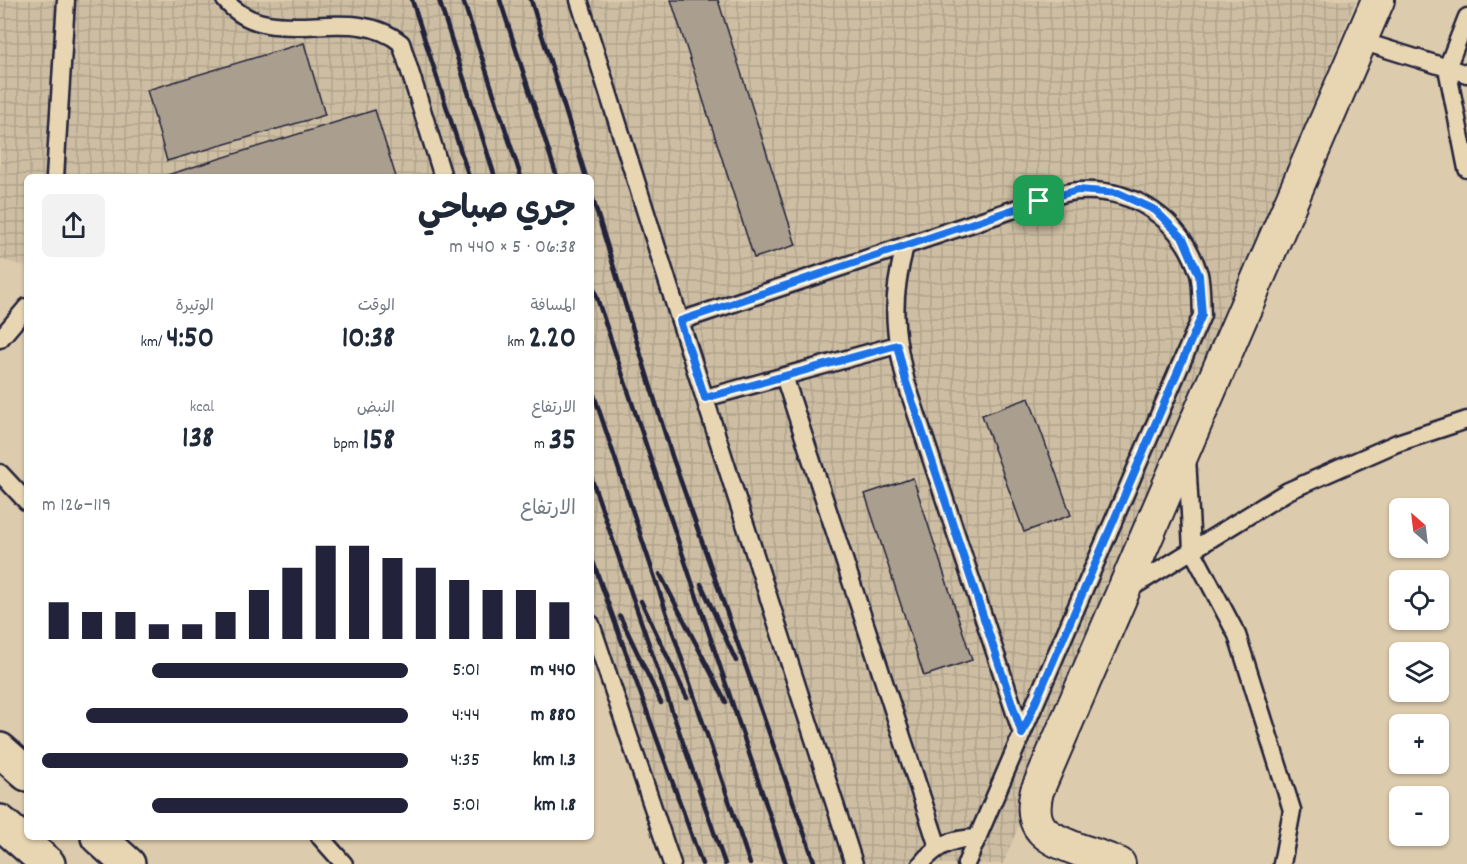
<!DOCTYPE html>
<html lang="ar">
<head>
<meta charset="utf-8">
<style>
	:root { --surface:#fff; --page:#f2f2f3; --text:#1f2937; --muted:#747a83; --accent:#22223b }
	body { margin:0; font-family:Dekko,"Playpen Sans Arabic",sans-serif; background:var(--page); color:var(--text); direction:rtl; height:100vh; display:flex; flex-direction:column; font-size:22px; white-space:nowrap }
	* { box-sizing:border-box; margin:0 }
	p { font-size:20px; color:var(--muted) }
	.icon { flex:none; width:33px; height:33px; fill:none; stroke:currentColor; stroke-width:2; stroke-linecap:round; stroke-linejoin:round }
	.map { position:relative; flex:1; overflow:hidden; direction:ltr }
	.sheet { position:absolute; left:24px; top:174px; width:570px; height:666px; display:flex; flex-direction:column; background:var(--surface); border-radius:9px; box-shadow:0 2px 4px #0004; direction:rtl }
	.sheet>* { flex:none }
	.needle { width:39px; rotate:332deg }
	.controls { position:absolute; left:1389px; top:498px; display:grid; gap:12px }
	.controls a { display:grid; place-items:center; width:60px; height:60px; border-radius:9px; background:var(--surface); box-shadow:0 2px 4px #0004; font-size:30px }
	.pin { position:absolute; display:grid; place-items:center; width:51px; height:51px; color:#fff; margin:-26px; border-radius:12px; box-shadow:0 3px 9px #0006 }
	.round { display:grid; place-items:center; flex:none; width:63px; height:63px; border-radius:9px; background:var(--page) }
	.overview { display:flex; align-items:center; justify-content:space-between; height:102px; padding:0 18px }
	h1 { font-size:33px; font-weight:700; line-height:45px }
	.metrics { display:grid; grid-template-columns:repeat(3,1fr); gap:9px; height:102px; padding:6px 18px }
	.metrics div { display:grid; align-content:center }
	.metrics b { font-size:30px; font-weight:700 }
	.metrics small { font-size:16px; font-weight:400 }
	.metrics p { font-size:16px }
	.chart { height:168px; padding:12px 18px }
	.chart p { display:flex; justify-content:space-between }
	.chart svg { width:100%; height:108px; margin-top:6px; stroke:var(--accent); stroke-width:6 }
	ul { padding:0 18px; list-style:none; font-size:20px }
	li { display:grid; grid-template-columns:96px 72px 1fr; align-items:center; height:45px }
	li i { height:15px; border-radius:8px; background:var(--accent) }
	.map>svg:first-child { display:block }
	.industrial { fill:url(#industrial-grid) }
	.building { fill:#aa9e8e; stroke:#22223b; stroke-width:1.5 }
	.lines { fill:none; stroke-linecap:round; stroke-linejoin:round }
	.service-casing { stroke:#22223b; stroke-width:21 }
	.minor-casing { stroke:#22223b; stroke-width:36 }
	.trunk-casing { stroke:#22223b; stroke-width:38 }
	.service { stroke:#e8d6b3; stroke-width:16 }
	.minor { stroke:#e8d6b3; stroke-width:32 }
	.trunk { stroke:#e8d6b3; stroke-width:33 }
	.rail { stroke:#22223b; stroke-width:4.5 }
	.route-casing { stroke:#fff; stroke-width:12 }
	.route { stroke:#1a73e8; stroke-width:8 }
</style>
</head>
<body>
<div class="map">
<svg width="1467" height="864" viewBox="0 0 1467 864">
	<defs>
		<pattern id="industrial-grid" width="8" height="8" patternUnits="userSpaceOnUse" patternTransform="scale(1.5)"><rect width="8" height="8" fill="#cdbea3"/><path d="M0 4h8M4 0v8" fill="none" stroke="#b0a38d"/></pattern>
	</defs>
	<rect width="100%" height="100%" fill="#dccbac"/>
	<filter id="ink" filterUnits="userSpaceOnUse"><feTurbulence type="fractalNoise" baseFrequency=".0167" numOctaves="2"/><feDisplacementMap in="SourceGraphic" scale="12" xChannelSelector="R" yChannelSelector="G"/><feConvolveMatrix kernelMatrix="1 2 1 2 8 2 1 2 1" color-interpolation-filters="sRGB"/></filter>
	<g filter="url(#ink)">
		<path class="industrial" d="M0 0H1356L1003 864H672L591 624V177H27V267L0 259Z"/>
		<path class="building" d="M671 0H718L796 245 754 258Z
			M304 43 325 115 167 161 147 90Z
			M375 110 396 177H161Z
			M1029 398 1071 515 1024 532 982 415Z
			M913 478 972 660 924 676 865 494Z"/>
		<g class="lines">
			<g class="service-casing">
				<path id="service" d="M225 0C270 54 350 0 401 43L443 177
					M579 0 680 321 854 864
					M1467 17 1447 68 1467 169
					M1361 41 1467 74
					M55 177 66 0
					M905 246C891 299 893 329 906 382L1022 734
					M680 321 1039 201C1052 197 1066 191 1079 191 1135 188 1182 220 1199 274 1202 286 1201 302 1202 315L966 864
					M0 339 27 307
					M784 376 938 847
					M705 398 897 345
					M1187 457 1192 550 1237 635 1292 810 1282 864
					M0 473 27 502
					M1126 591 1288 491 1397 443 1467 420
					M591 624 672 864
					M320 837 344 864
					M921 864C936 845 954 838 978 838"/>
			</g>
			<g class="minor-casing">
				<path id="minor" d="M1119 864C1106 859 1092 854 1079 850 1048 838 1027 830 1037 791L1378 0"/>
			</g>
			<g class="trunk-casing">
				<path id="trunk" d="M0 750 27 774
					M0 822 48 864
					M98 837 128 864"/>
			</g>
			<use href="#service" class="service"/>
			<use href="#minor" class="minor"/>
			<use href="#trunk" class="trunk"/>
			<path class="rail" d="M412 0 469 177
				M439 0 495 177
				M463 0 521 177
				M500 0 557 177
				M531 0 586 177
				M591 193 672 456 815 864
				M591 280 786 864
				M591 386 750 864
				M591 477 725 864
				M591 556 702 864
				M660 574 726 702
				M701 584 736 661
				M641 601 687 698
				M620 616 661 703"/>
		</g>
	</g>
	<g class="lines" filter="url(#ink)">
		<g class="route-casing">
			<path id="route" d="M1078 190 1118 193 1155 210 1183 238 1199 275 1202 315 1022 734 906 382 897 345 705 398 680 321 1039 201Z"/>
		</g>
		<use href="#route" class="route"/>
	</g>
</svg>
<div class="controls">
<a><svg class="needle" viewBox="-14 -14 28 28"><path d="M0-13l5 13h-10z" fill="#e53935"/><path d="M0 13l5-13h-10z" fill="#747a83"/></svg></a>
<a><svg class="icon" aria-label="locate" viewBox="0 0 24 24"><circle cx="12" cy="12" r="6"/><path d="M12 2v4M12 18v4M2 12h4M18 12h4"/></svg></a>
<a><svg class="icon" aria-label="layers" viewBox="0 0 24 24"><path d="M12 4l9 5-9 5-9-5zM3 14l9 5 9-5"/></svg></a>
<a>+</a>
<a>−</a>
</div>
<div class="pin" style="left:1039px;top:201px;background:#1e9e55"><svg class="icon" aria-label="arrive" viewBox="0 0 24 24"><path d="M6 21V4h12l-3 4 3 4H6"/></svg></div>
<section class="sheet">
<div class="overview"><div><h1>جري صباحي</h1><p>06:38 · 5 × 440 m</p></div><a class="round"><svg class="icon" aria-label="share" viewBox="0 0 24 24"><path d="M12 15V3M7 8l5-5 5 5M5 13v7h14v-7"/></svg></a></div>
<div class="metrics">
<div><p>المسافة</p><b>2.20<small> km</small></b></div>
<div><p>الوقت</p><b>10:38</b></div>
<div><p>الوتيرة</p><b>4:50<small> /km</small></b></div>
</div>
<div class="metrics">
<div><p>الارتفاع</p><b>35<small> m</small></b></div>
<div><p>النبض</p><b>158<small> bpm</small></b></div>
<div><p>kcal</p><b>138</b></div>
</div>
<div class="chart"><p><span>الارتفاع</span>119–126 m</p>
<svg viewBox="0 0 160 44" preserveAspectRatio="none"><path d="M5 44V29M15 44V33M25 44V33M35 44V38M45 44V38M55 44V33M65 44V24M75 44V15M85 44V6M95 44V6M105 44V11M115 44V15M125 44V20M135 44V24M145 44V24M155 44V29"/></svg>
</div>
<ul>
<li><b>440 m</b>5:01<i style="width:70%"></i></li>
<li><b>880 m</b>4:44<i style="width:88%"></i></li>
<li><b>1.3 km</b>4:35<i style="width:100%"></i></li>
<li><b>1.8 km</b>5:01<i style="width:70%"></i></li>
</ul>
</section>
</div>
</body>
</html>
